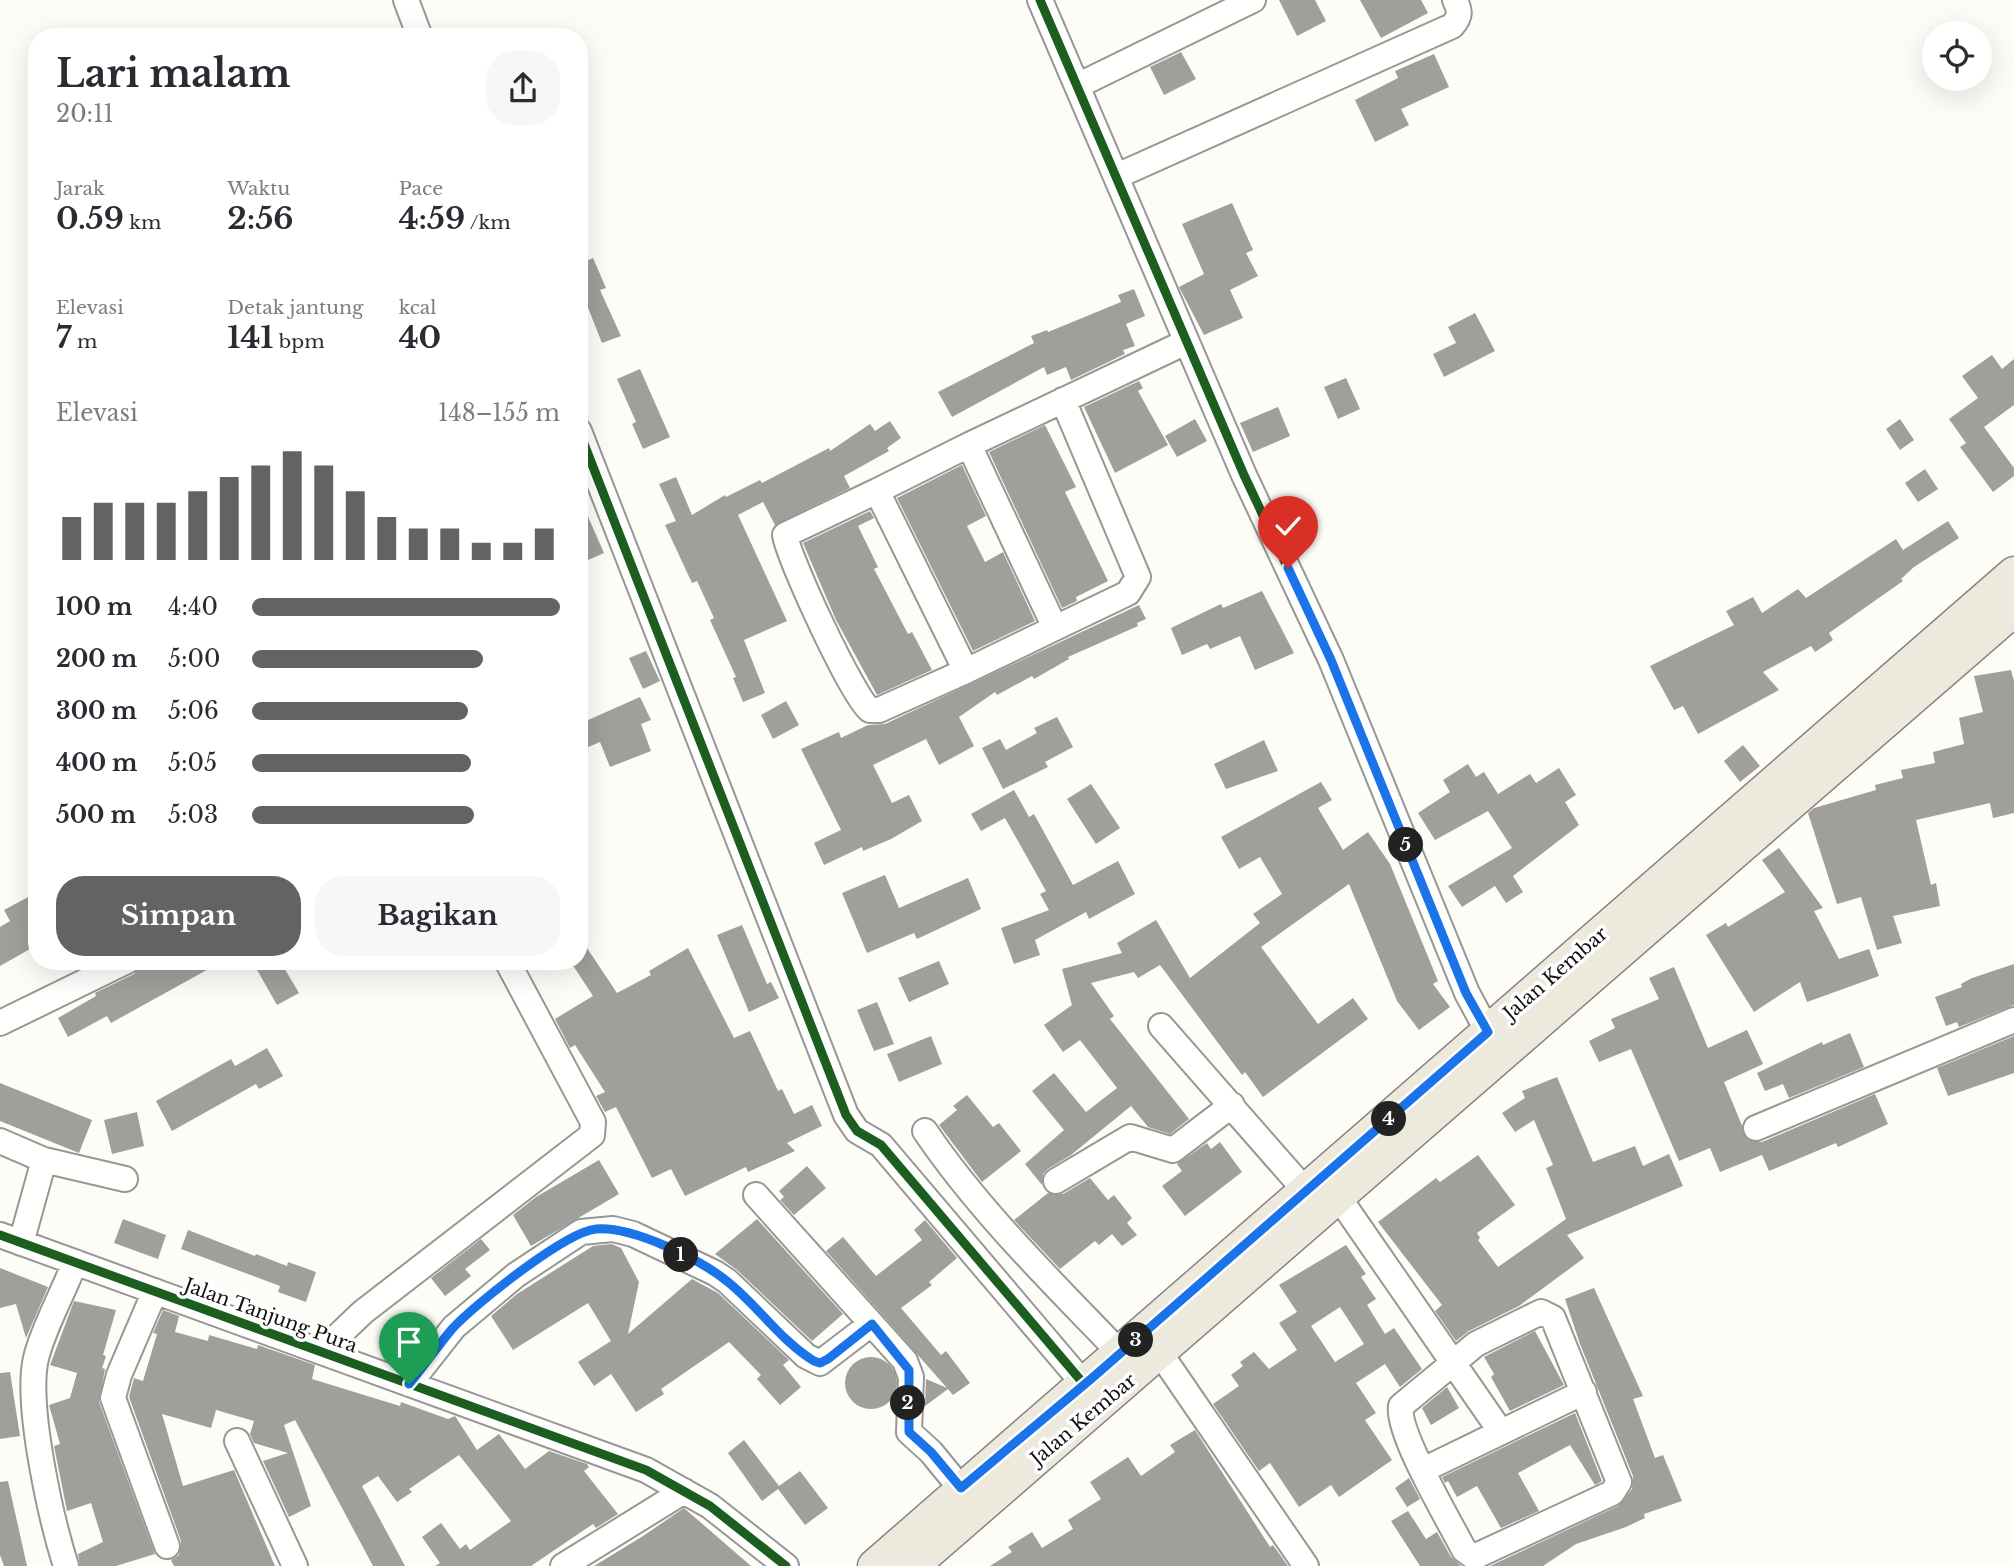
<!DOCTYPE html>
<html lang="id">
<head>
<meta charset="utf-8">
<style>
	:root { --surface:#fff; --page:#f7f7f7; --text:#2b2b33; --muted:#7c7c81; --accent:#646362 }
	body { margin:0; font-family:"Libre Baskerville",serif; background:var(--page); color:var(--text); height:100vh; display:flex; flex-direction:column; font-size:26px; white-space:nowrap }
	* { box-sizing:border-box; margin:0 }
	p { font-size:23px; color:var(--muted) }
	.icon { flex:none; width:38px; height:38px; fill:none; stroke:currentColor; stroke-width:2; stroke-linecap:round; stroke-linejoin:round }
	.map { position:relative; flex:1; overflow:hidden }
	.panel { position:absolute; left:28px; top:28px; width:560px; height:942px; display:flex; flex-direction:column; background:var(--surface); border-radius:28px; box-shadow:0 7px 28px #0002 }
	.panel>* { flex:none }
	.buttons { position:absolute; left:1922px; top:21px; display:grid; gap:14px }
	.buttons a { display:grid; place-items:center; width:70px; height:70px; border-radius:50%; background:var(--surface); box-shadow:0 7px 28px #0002; font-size:35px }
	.pin { position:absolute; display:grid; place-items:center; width:60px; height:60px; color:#fff; margin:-72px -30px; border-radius:50% 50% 50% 0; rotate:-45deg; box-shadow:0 0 7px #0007 }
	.pin .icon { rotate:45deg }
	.km { position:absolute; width:35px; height:35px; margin:-18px; border-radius:50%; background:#222; color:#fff; font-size:19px; line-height:35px; text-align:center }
	.round { display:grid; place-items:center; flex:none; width:74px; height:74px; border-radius:28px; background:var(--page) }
	.head { display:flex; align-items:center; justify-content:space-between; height:119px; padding:0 28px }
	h1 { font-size:38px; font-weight:800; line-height:52px }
	.stats { display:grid; grid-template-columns:repeat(3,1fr); gap:10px; height:119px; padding:7px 28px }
	.stats div { display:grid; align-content:center }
	.stats b { font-size:30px; font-weight:800 }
	.stats small { font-size:19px; font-weight:400 }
	.stats p { font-size:19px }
	.chart { height:196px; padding:14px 28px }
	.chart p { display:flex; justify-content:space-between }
	.chart svg { width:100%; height:126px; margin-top:7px; stroke:var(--accent); stroke-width:6 }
	.action { display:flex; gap:14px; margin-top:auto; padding:14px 28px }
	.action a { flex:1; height:80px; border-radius:28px; background:var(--accent); color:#fff; font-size:28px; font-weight:800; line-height:80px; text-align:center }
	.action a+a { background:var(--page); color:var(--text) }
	ul { padding:0 28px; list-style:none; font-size:23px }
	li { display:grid; grid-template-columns:112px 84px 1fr; align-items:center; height:52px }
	li i { height:18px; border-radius:9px; background:var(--accent) }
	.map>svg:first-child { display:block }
	.building { fill:#a19f9c; fill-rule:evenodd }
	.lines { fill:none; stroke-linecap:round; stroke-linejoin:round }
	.minor-casing { stroke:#979795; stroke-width:28 }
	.major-casing { stroke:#858482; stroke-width:35 }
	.minor { stroke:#fffffe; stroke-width:24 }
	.major { stroke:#ede9dc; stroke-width:32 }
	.cycleway-casing { stroke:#fff; stroke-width:13 }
	.cycleway { stroke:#1b5e20; stroke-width:9 }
	.route-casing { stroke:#fff; stroke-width:14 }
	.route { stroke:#1a73e8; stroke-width:9 }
	.labels { text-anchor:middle; stroke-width:7; stroke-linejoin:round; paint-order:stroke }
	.street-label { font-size:19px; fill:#111; stroke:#fff }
</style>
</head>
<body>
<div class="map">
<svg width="2014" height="1566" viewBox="0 0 2014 1566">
	<rect width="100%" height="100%" fill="#fdfcf7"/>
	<path class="building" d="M1279 0H1315L1326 21 1297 36Z
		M1360 0H1421L1428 13 1381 38Z
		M1181 52 1196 79 1164 95 1150 67Z
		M1434 54 1449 87 1401 109 1409 125 1375 142 1355 100 1398 78 1395 71Z
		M1232 203 1253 250 1246 253 1258 276 1230 290 1243 318 1204 335 1179 287 1204 274 1182 224Z
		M593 258 606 288 600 290 621 336 602 343 579 285V264Z
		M1134 289 1145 316 1126 324 1135 346 1123 350 1125 354 1071 380 1066 367 1047 375 1044 367 952 417 938 392 1034 343 1031 336 1047 330 1048 332 1121 302 1118 295Z
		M1475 313 1495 351 1444 377 1433 354 1456 343 1448 327Z
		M1992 355 2002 369 2014 359V405L1984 427 2014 468V476L1993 492 1960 447 1966 443 1949 419 1978 398 1962 376Z
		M640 369 670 437 643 449 632 424 636 422 617 379Z
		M1346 378 1360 409 1338 419 1324 387Z
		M1139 381 1143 388 1138 391 1168 445 1115 473 1084 407Z
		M1278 407 1290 436 1253 452 1240 423Z
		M1195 419 1207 441 1177 457 1165 436Z
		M1900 419 1914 440 1900 450 1886 429Z
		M890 421 901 438 887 448 889 451 844 476 850 488 775 525 763 502 738 515 787 621 744 640 765 693 743 702 733 678 736 677 710 620 714 618 697 581 692 583 665 525 676 521 659 484 676 477 692 515 725 495 726 497 760 480 762 483 829 448 830 451 870 424 875 431Z
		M1045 425 1076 487 1065 492 1108 581 1076 597 1077 601 1062 608 989 452Z
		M962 465 986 516 967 526 985 562 1003 552 1035 621 973 651 897 498Z
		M1925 469 1938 489 1918 502 1905 483Z
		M579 496 604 553 588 560 579 541Z
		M870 511 874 518 858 526 878 567 874 569 908 634 912 632 932 670 877 695 836 620 803 543Z
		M1948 521 1959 538 1914 567 1901 579 1903 581 1829 633 1833 640 1815 652 1811 646 1763 672 1779 690 1698 734 1683 706 1674 710 1650 666 1734 625 1726 611 1753 597 1762 613 1798 589 1806 598 1896 539 1903 550Z
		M1262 591 1294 653 1255 670 1240 636 1210 649 1207 644 1182 655 1171 628 1221 604 1223 608Z
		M1139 605 1146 619 1137 623 1138 626 1068 657 1069 659 1034 679 1032 676 997 695 995 692 959 717 974 746 939 765 926 739 873 765 892 803 909 795 922 821 891 839 863 851 862 847 824 865 814 843 841 830 801 749 839 732 841 738 868 725 885 724Z
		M646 651 660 681 643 689 629 658Z
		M2011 670 2014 681V813L1993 818 1990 803 1916 820 1931 885 1936 883 1940 906 1893 916 1902 943 1877 950 1861 897 1837 904 1808 813 1814 808 1876 790 1875 785 1903 778 1901 770 1935 763 1933 752 1964 744 1959 718 1983 712 1974 676Z
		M640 697 651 720 641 724 651 751 610 767 600 742 579 751V724Z
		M786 701 799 725 773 739 761 715Z
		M1057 717 1073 747 1045 762 1048 767 1003 789 982 748 1000 739 1006 750 1037 733 1034 728Z
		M1264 740 1278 771 1226 789 1214 764Z
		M1743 745 1760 766 1740 782 1724 761Z
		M1468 764 1476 777 1484 772 1498 794 1530 774 1536 783 1559 768 1576 795 1565 802 1579 825 1513 876 1523 892 1506 903 1495 886 1462 907 1448 886 1512 848 1488 811 1435 840 1418 813 1450 792 1443 780Z
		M1321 782 1332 800 1318 808 1343 850 1368 832 1390 864 1438 981 1433 984 1450 1007 1419 1030 1397 1001 1349 884 1261 947 1318 1024 1353 998 1368 1019 1263 1097 1245 1072 1242 1075 1160 965 1138 978 1134 972 1091 983 1114 1016 1110 1019 1189 1119 1170 1134 1148 1127 1131 1106 1071 1155 1048 1169 1043 1174 1042 1185 1025 1164 1064 1130 1032 1091 1054 1073 1086 1112 1117 1088 1080 1040 1063 1052 1044 1025 1072 1005 1062 969 1122 953 1117 943 1156 920 1190 978 1260 923 1253 914 1282 894 1260 857 1239 869 1221 837Z
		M1091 784 1120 828 1096 844 1067 799Z
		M1014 790 1029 817 1034 814 1073 885 1118 861 1135 894 1089 919 1086 912 1035 940 1040 955 1014 964 1001 928 1049 910 1040 894 1046 891 1005 818 981 831 971 814Z
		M1779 848 1823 908 1814 911 1839 959 1869 949 1879 976 1807 1002 1800 982 1754 1012 1706 935 1726 923 1728 927 1785 892 1762 860Z
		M885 875 899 908 968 878 981 909 917 939 914 933 867 953 842 893Z
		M30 896 37 908V945L0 966V927L10 921 4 910Z
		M742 925 767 984 771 982 779 998 749 1012 717 935Z
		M579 936 617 993 651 975 649 971 688 948 734 1038 750 1031 778 1091 782 1089 794 1114 812 1105 822 1126 787 1143 795 1151 748 1172 746 1167 685 1196 671 1169 652 1178 616 1107 605 1112 596 1096 605 1092 575 1045 570 1048 555 1019 593 996 570 961H579Z
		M143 961H223L111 1023 107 1016 68 1037 58 1018 96 996 95 993 134 974Z
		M252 961H280L299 993 277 1005Z
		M939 961 949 984 909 1002 898 978Z
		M2014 964V1005L1959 1027 1957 1022 1946 1026 1935 997 1962 987 1961 984 1972 978Z
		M1674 967 1708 1048 1747 1030 1763 1064 1724 1082 1748 1140 1762 1142 1875 1094 1888 1124 1838 1147 1836 1143 1769 1171 1762 1155 1720 1172 1710 1148 1679 1161 1631 1049 1599 1062 1589 1041 1615 1028 1611 1019 1659 999 1649 978Z
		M877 1002 894 1044 874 1051 857 1010Z
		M1850 1033 1864 1067 1789 1098 1783 1084 1765 1091 1757 1073 1822 1042 1823 1045Z
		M931 1036 942 1064 899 1082 887 1054Z
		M2014 1036V1073L1948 1096 1937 1068Z
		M267 1048 283 1076 259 1089 256 1084 172 1131 156 1101 231 1059 235 1066Z
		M1557 1077 1593 1162 1635 1146 1643 1166 1669 1154 1683 1186 1567 1235 1584 1258 1519 1306 1469 1331 1456 1341 1435 1311 1442 1305 1378 1222 1436 1178 1440 1182 1478 1155 1515 1205 1477 1233 1480 1238 1478 1240 1498 1267 1566 1219 1546 1168 1553 1165 1534 1120 1515 1132 1502 1113 1525 1098 1522 1091Z
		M0 1083 92 1120 79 1153 0 1121Z
		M967 1095 993 1127 999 1123 1021 1151 982 1182 939 1125 957 1110 953 1106Z
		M137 1112 144 1146 112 1154 104 1120Z
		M1220 1142 1242 1172 1185 1216 1162 1186 1182 1171 1177 1164 1207 1143 1211 1149Z
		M599 1160 619 1194 531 1246 513 1215 536 1197Z
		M807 1166 826 1188 794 1215 780 1200 784 1197 779 1191Z
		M1090 1178 1108 1200 1114 1195 1132 1218 1127 1223 1137 1235 1122 1246 1112 1234 1099 1245 1095 1241 1060 1269 1014 1220 1048 1193 1063 1194Z
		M123 1219 166 1235 158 1259 114 1243Z
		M757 1219 843 1314 812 1341 737 1270 715 1254Z
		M925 1220 957 1258 929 1282 932 1285 901 1308 941 1355 946 1351 970 1383 953 1395 948 1389 925 1406 926 1379 947 1388 826 1251 843 1237 876 1276 922 1240 914 1230Z
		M188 1230 255 1256 256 1254 287 1266 288 1262 316 1272 306 1302 278 1292 280 1286 181 1249Z
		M481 1239 490 1250 465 1269 471 1276 445 1296 431 1278Z
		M612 1244 621 1248 639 1282 628 1334 692 1279 718 1293 789 1360 783 1365 801 1387 780 1405 757 1379 761 1375 729 1342 661 1389 664 1394 636 1412 611 1374 594 1386 578 1362 611 1341 588 1303 513 1350 491 1316 517 1294 593 1246Z
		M1346 1245 1366 1274 1361 1277 1376 1299 1367 1305 1385 1334 1394 1328 1422 1369 1400 1387 1385 1364 1356 1383 1376 1413 1365 1420 1392 1460 1339 1497 1331 1485 1299 1507 1270 1463 1259 1471 1213 1404 1239 1386 1231 1375 1243 1366 1240 1362 1254 1352 1269 1369 1297 1350 1279 1323 1297 1312 1279 1285ZM1340 1307 1364 1344 1335 1362 1311 1326Z
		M0 1268 48 1287 26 1338 16 1304 0 1308Z
		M1594 1288 1643 1396 1633 1399 1655 1458 1663 1455 1682 1501 1644 1514 1645 1518 1626 1527 1576 1544 1543 1566H1490L1618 1506 1632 1489 1633 1476 1580 1344 1565 1299Z
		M74 1301 116 1310 103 1355 106 1356 102 1368 105 1369 99 1402 155 1554 116 1566H80L78 1554 103 1542 91 1503 67 1511 54 1446 60 1444 49 1405 70 1398 77 1373 50 1365Z
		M163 1310 179 1316 175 1332 208 1341 209 1335 257 1349 258 1345 315 1365 312 1379 400 1406 401 1402 448 1419 455 1416 477 1450 499 1434 525 1469 549 1451 587 1464 589 1467 584 1471 618 1514 596 1528 593 1524 531 1566H435L440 1563 422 1537 441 1523 460 1549 466 1544 470 1550 511 1521 459 1455 409 1489 412 1492 397 1502 378 1476 362 1486 405 1566H373L295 1420 284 1425 311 1506 289 1517 263 1461 288 1453 254 1443 250 1434 254 1421 216 1410 211 1428 162 1414 183 1486 234 1470 275 1566H174L171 1560 179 1555 181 1541 129 1397 134 1378 143 1381 157 1334 153 1333Z
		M1535 1331 1564 1385 1510 1411 1491 1377 1494 1374 1484 1357Z
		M845 1383a26 26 0 1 1 52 0a26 26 0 1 1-52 0Z
		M10 1372 20 1436 0 1439V1373Z
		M1447 1387 1459 1408 1431 1425 1422 1408Z
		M1575 1413 1602 1481 1595 1485 1570 1445 1518 1473 1539 1511 1501 1528 1477 1486 1457 1497 1448 1481 1445 1483 1442 1477Z
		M1195 1430 1270 1547 1273 1545 1288 1566H990L1012 1552 1008 1547 1032 1532 1042 1548 1073 1529 1068 1520 1101 1499 1090 1482 1128 1457 1141 1476 1175 1452 1170 1445Z
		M744 1440 779 1486 800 1471 828 1508 805 1525 778 1489 762 1501 728 1453Z
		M1409 1478 1420 1499 1407 1507 1395 1488Z
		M8 1481 27 1566H4L0 1555V1482Z
		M684 1508 751 1566H594L643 1536Z
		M1408 1511 1426 1539 1437 1532 1451 1557 1461 1566H1420L1391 1521Z"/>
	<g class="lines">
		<g class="minor-casing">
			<path id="minor" d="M406 0 420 37
				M1040 0 1244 475 1331 660 1467 993 1488 1032
				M1077 86 1253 0
				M1117 176 1452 26C1461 16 1460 11 1455 0
				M1063 400 1138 577 1128 593 1055 628 969 445 1186 342
				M579 431 846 1115 857 1131 881 1145 1083 1383
				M969 445 877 491 966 671 1055 628
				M877 491 785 535C788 557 853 698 870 710H879L966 671
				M0 1023 127 961
				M1161 1026 1317 1204
				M1756 1128 2014 1020
				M925 1131C980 1212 1052 1282 1120 1353
				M0 1141 44 1160 125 1179
				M1056 1181 1130 1137 1173 1150 1232 1105
				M1328 1182 1501 1432
				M756 1195 905 1361 911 1377 909 1432 931 1452 972 1502
				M0 1235 646 1470 710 1506 786 1566
				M21 1243 44 1160
				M155 1291 119 1375 113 1398 167 1546
				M1541 1312 1553 1318 1619 1482 1612 1493 1474 1557 1464 1550C1450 1522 1396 1432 1401 1406L1476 1344Z
				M322 1351 363 1312 592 1135 593 1122 507 961
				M1160 1353 1306 1566
				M409 1384 454 1327 516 1275 581 1232 613 1229 633 1234 715 1273 727 1281 806 1356 820 1363 871 1324
				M237 1441 295 1566
				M1423 1470 1584 1392
				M66 1566C51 1519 27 1411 35 1363 40 1335 64 1291 75 1262
				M563 1566 684 1491"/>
		</g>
		<g class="major-casing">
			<path id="major" d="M874 1566 2014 573
				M913 1566 2014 610"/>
		</g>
		<use href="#minor" class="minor"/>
		<use href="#major" class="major"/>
		<g class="cycleway-casing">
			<path id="cycleway" d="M1040 0 1244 475 1331 660 1467 993 1488 1032
				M579 431 846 1115 857 1131 881 1145 1083 1383
				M0 1235 646 1470 710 1506 786 1566"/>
		</g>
		<use href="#cycleway" class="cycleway"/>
	</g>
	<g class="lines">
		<g class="route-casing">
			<path id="route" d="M409 1384C424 1366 437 1347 452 1329 474 1305 565 1232 596 1229 632 1226 700 1259 728 1282 758 1306 781 1341 814 1361L820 1363 828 1359 872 1324 909 1370V1432L931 1452 961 1488 1091 1379 1488 1032 1466 993 1331 660 1288 568"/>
		</g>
		<use href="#route" class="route"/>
	</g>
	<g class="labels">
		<g class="street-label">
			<text transform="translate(1555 973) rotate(-41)" y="7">Jalan Kembar</text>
			<text transform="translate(271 1315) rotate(20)" y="7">Jalan Tanjung Pura</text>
			<text transform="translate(1083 1419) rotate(-40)" y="7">Jalan Kembar</text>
		</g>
	</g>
</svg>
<div class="buttons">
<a><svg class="icon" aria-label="locate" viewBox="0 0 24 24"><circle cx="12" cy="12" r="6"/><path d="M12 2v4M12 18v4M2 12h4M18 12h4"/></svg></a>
</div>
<div class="pin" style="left:409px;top:1384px;background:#1e9e55"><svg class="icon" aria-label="arrive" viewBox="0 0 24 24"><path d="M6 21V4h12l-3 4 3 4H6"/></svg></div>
<div class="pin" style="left:1288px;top:568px;background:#d93025"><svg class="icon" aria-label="check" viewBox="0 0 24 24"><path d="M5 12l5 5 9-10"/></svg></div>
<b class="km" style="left:681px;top:1255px">1</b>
<b class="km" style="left:908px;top:1403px">2</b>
<b class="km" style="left:1136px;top:1340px">3</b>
<b class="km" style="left:1389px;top:1119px">4</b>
<b class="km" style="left:1406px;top:845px">5</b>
<section class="panel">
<div class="head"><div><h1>Lari malam</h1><p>20:11</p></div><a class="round"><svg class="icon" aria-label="share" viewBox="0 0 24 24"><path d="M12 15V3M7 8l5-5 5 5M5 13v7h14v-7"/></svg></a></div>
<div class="stats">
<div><p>Jarak</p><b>0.59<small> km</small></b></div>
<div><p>Waktu</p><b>2:56</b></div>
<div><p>Pace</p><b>4:59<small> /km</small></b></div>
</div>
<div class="stats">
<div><p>Elevasi</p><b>7<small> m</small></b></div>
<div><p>Detak jantung</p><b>141<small> bpm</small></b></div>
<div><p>kcal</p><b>40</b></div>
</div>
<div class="chart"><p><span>Elevasi</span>148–155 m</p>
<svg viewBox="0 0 160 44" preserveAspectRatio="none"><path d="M5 44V29M15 44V24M25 44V24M35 44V24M45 44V20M55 44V15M65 44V11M75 44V6M85 44V11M95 44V20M105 44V29M115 44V33M125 44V33M135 44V38M145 44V38M155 44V33"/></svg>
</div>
<ul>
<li><b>100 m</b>4:40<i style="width:100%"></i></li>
<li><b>200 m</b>5:00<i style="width:75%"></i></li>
<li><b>300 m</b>5:06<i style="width:70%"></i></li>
<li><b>400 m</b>5:05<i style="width:71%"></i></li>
<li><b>500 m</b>5:03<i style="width:72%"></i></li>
</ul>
<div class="action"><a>Simpan</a><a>Bagikan</a></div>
</section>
</div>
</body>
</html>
